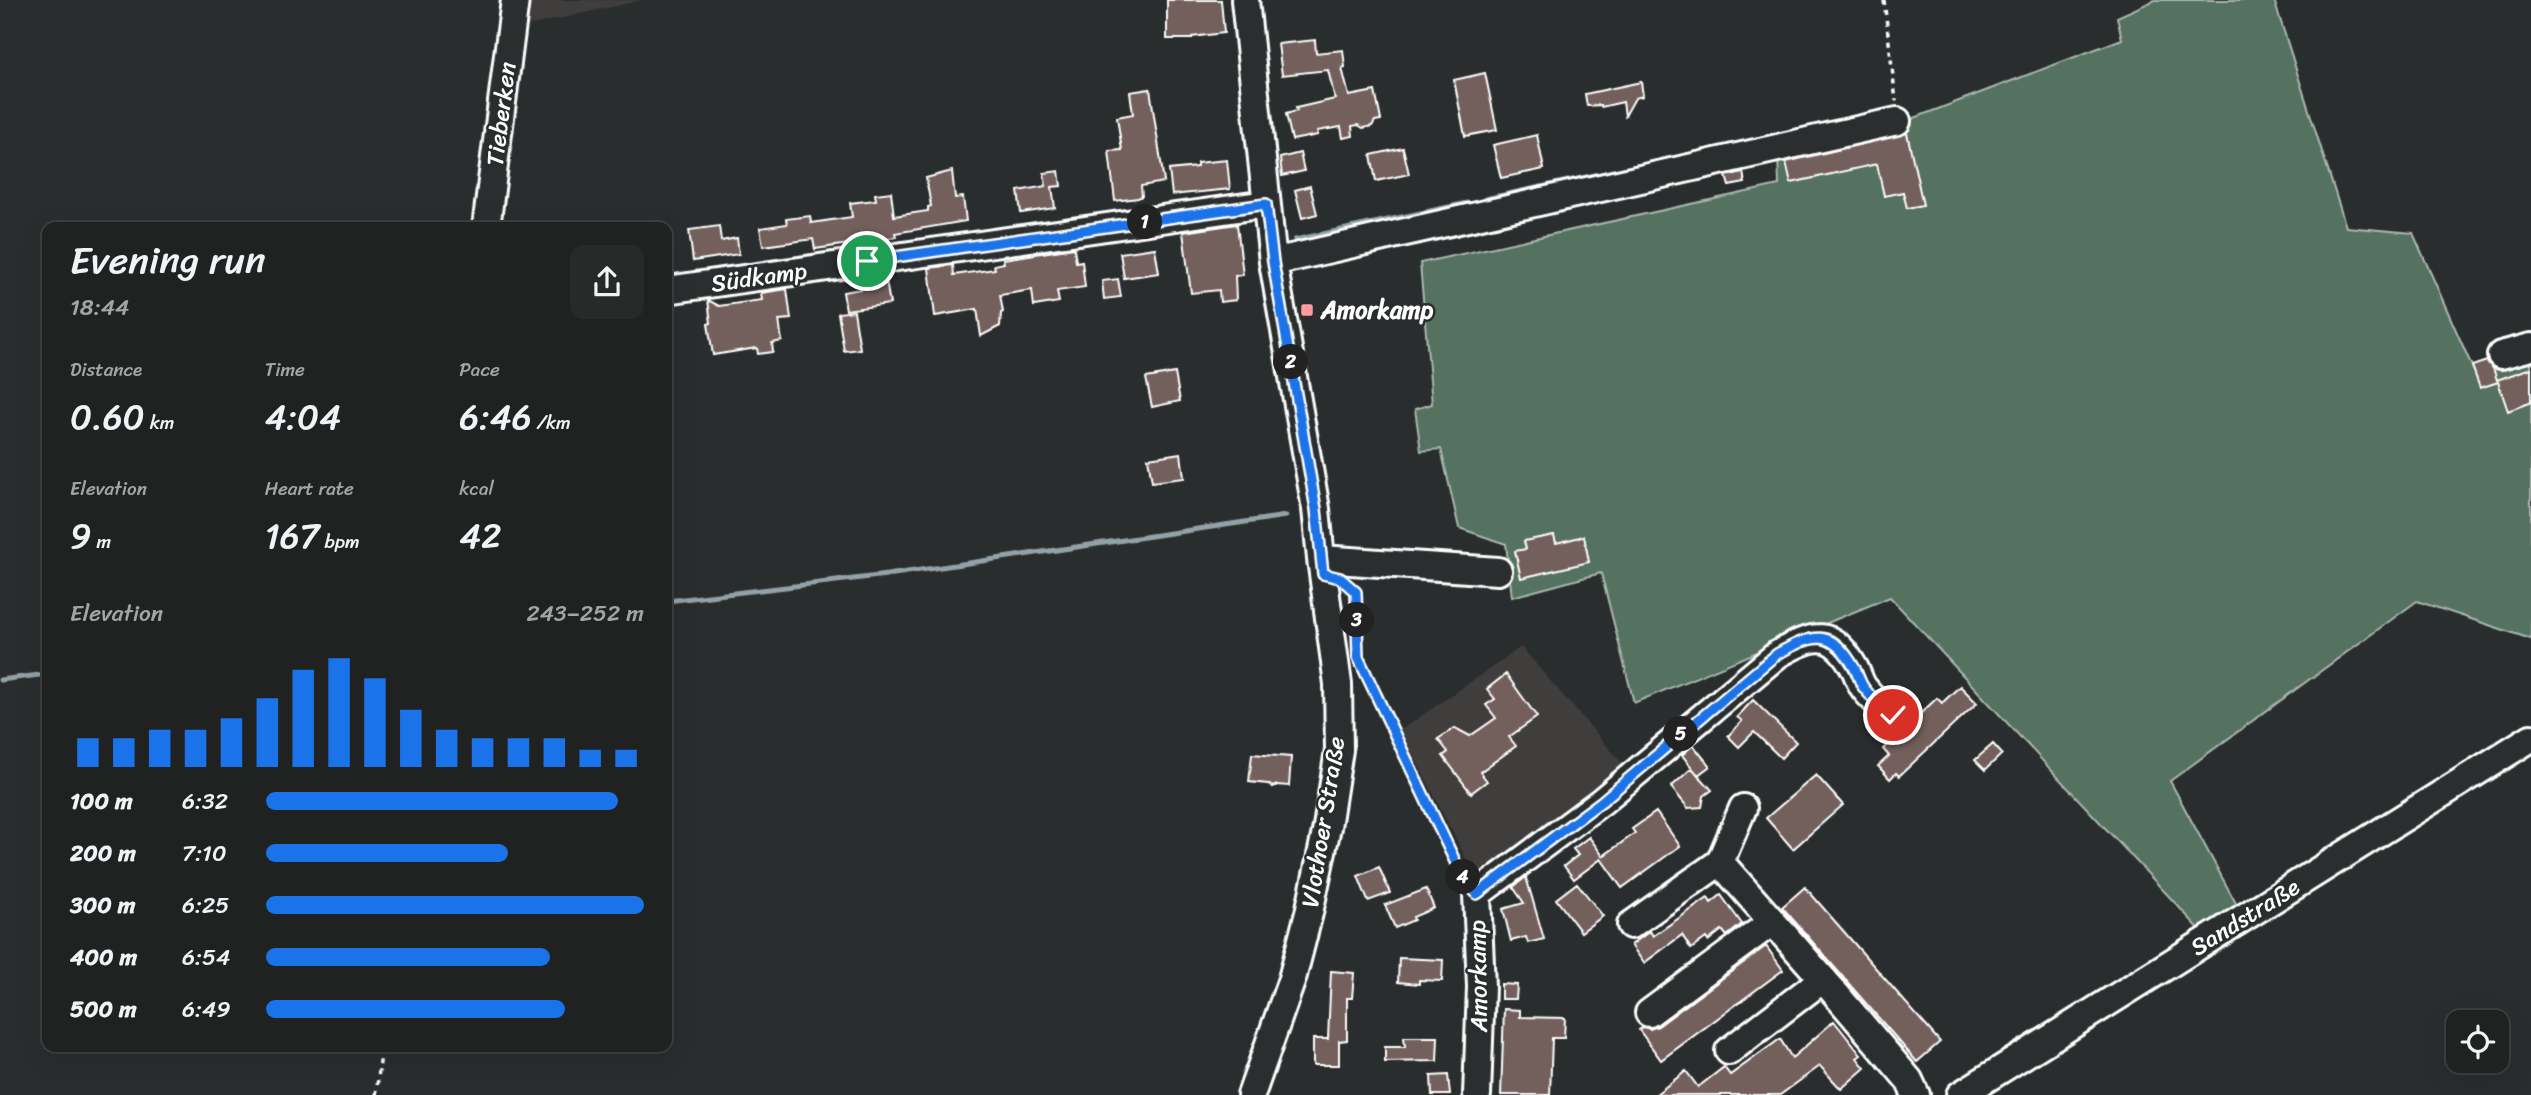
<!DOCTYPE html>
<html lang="en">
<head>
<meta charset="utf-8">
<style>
	:root { --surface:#202222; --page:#282a2a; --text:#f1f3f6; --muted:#a2a4a5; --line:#3d3f40; --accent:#1a73e8 }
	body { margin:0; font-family:Sriracha,sans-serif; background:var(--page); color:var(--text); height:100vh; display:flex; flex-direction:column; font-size:26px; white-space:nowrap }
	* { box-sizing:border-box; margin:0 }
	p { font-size:23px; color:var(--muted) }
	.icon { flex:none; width:38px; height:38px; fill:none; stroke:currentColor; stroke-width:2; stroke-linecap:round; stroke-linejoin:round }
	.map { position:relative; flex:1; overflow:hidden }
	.drawer { position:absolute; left:42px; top:222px; width:630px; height:830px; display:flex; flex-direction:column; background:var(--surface); border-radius:14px; box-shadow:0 7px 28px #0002,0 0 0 2px var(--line) }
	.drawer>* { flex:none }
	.controls { position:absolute; left:2446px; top:1010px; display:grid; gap:14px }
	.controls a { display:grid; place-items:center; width:63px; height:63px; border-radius:14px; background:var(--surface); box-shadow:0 7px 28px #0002,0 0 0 2px var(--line); font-size:35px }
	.pin { position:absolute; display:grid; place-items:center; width:60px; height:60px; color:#fff; margin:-30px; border:4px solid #fff; border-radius:50%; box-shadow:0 2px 7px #0007 }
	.km { position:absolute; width:35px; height:35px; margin:-18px; border-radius:50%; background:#222; color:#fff; font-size:19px; line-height:35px; text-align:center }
	.round { display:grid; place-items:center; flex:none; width:74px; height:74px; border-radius:14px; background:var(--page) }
	.summary { display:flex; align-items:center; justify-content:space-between; height:119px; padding:0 28px }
	h1 { font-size:38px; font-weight:600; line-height:52px }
	.stats { display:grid; grid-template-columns:repeat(3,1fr); gap:10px; height:119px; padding:7px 28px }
	.stats div { display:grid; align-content:center }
	.stats b { font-size:35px; font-weight:600 }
	.stats small { font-size:19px; font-weight:400 }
	.stats p { font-size:19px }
	.chart { height:196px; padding:14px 28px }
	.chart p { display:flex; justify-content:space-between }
	.chart svg { width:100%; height:126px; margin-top:7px; stroke:var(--accent); stroke-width:6 }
	ul { padding:0 28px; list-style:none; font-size:23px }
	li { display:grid; grid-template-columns:112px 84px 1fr; align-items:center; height:52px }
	li i { height:18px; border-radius:9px; background:var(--accent) }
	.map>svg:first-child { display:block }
	.built { fill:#403c3c }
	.green { fill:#557161; stroke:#aab8b0; stroke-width:2 }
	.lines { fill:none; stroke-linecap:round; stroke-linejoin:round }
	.stream { stroke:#92a3a8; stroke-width:5 }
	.building { fill:#73605d; stroke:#fff; stroke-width:2 }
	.minor-casing { stroke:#fff; stroke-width:32 }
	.path { stroke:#fff; stroke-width:3.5; stroke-dasharray:5 5; stroke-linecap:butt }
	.minor { stroke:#2a2d2e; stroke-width:26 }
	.route-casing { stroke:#fff; stroke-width:14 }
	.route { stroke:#1a73e8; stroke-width:9 }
	.poi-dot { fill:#ff9aa2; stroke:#2a2d2e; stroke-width:2.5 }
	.labels { text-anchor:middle; stroke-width:5; stroke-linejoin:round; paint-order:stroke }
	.street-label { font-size:24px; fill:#fff; stroke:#2a2d2e }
	.poi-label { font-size:24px; font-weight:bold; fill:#fff; stroke:#2a2d2e; text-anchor:start }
</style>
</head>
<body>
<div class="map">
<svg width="2531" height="1095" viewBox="0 0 2531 1095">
	<rect width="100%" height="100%" fill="#2a2d2e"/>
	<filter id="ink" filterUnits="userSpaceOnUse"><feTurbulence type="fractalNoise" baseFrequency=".0143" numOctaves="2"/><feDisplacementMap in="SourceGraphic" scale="14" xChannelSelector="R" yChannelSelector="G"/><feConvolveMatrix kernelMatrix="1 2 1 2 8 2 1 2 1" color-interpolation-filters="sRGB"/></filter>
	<g filter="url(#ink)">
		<path class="built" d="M523 0H643L522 27Z
			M1521 647 1628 770 1479 885 1401 730Z"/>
		<path class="green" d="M2155 0H2274L2346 227 2413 233 2474 371 2531 354V639L2417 601 2170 781 2239 909 2203 933 1890 597 1634 703 1601 573 1512 597 1506 544 1459 528 1441 449 1421 451 1415 409 1432 404 1420 263 1779 185 1778 155 1909 127V120L2122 39 2117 17Z"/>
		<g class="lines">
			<path class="stream" d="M1485 199 1742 143
				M1295 240 1467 203
				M667 601 887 575 1286 516
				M0 680 47 674"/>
		</g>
		<path class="building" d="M1167 0H1221L1224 33 1192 37V39H1167Z
			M1315 40 1316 53 1343 50 1345 67 1342 68 1349 96 1375 91 1381 120 1375 121 1372 126 1363 128 1358 125 1352 126 1353 136 1343 138 1341 127 1317 131 1318 135 1292 140 1286 114 1297 111 1296 108 1335 99 1328 70 1282 75 1278 44Z
			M1485 73 1497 130 1465 136 1454 80Z
			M1641 82 1643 96 1635 98 1625 116 1623 102 1601 107V105L1587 106 1585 94Z
			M1150 89 1164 182 1141 186 1142 196 1138 198 1115 201 1109 151 1122 150 1117 117 1133 114 1130 92Z
			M1907 133 1923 205 1907 208 1903 192 1884 196 1877 164 1791 183 1786 162Z
			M1537 135 1544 169 1501 178 1493 145Z
			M1403 148 1409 174 1376 181 1371 155Z
			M1300 153 1304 171 1282 176 1280 158Z
			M1227 160 1230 189 1172 195 1169 170 1197 167V163Z
			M952 171 955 198 963 197 966 221 895 233 896 237 815 249 813 239 763 246 760 228 787 224 786 219 810 216 811 223 852 217 850 203 876 200 875 194 891 192 894 216 928 211V207L931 206 926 178Z
			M1059 171 1061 186 1052 187 1055 208 1021 213 1018 191 1046 186 1044 173Z
			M1743 172 1745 183 1729 186 1726 176Z
			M1310 186 1317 214 1302 218 1295 190Z
			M1237 224 1243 275 1235 276 1236 300 1220 302 1219 290 1191 293 1183 232Z
			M719 226 721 241 737 238 739 254 693 261 689 230Z
			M1074 248 1076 262 1082 261 1085 287 1057 291 1059 302 1034 306 1032 290 1000 295 1003 312 1001 313 1000 326 981 336 977 309 935 316 929 268 953 265 954 275 995 269 994 265 1004 263 1003 259Z
			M1155 248 1159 273 1124 278 1120 253Z
			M1118 279 1121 297 1104 299 1102 281Z
			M886 281 890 304 846 310 843 292 861 289V285Z
			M787 289 791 319 779 320 782 341 772 343 773 352 758 354 757 348 713 355 708 324 711 323 708 300 719 306 762 300 761 293Z
			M854 311 860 349 844 351 838 313Z
			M2487 361 2493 368 2497 380 2531 368V402L2508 411 2498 382 2480 388 2472 366Z
			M1175 373 1180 401 1152 407 1146 378Z
			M1181 453 1184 478 1152 482 1148 458Z
			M1554 535 1556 543 1584 536 1589 562 1521 578 1515 551 1526 549 1524 541Z
			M1506 674 1537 717 1509 737 1516 746 1480 772 1487 781 1471 793 1443 756 1448 752 1438 739 1455 728 1470 736 1496 718 1486 705 1495 699 1487 689Z
			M1960 686 1977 703 1899 776 1896 773 1890 779 1878 766 1889 756 1883 749 1937 698 1942 703Z
			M1753 700 1796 742 1781 758 1754 732 1739 747 1728 736 1742 721 1737 717Z
			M1993 744 2002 754 1985 770 1975 760Z
			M1693 745 1710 766 1698 775 1682 755Z
			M1252 754 1291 757 1289 786 1277 785 1273 787 1268 784 1249 782Z
			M1692 768 1712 790 1704 796 1702 807 1688 808 1671 787Z
			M1816 775 1843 805 1793 849 1766 818Z
			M1656 812 1680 846 1622 888 1601 859 1574 879 1564 866 1578 855 1573 849 1589 837 1603 856 1635 833 1632 829Z
			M1379 867 1390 893 1368 901 1358 876Z
			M1526 877 1544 939 1528 943 1526 937 1511 941 1503 909 1524 903 1513 887Z
			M1577 883 1603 916 1581 932 1556 899Z
			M1805 887 1940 1042 1917 1062 1782 907Z
			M1426 889 1434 908 1413 917 1414 920 1395 928 1385 905Z
			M1721 895 1742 924 1727 936 1722 930 1708 941 1706 938 1691 949 1682 935 1644 963 1631 945 1650 931 1653 936 1708 898 1711 903Z
			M1766 946 1783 970 1661 1060 1639 1030 1643 1027 1650 1029 1658 1026Z
			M1399 958 1443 960 1442 981 1419 980V984L1398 982Z
			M1331 971 1354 973 1352 998H1347V1040L1339 1041V1065H1313V1039H1328Z
			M1501 984 1517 985 1516 999H1501Z
			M1504 1009 1520 1010V1017L1565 1018 1564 1038H1552L1550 1095H1501Z
			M1834 1021 1861 1055 1857 1058 1865 1068 1841 1089 1820 1066 1780 1095H1655L1686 1071 1698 1087 1724 1067 1730 1075 1780 1039 1792 1058Z
			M1404 1037H1438L1437 1061 1385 1062V1047H1405Z
			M1448 1075 1450 1095H1432L1431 1076Z"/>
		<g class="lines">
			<g class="minor-casing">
				<path id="minor" d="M1245 0 1273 262 1316 509 1321 559 1338 684 1339 750 1327 827 1309 913 1292 979 1251 1095
					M486 228 515 0
					M1273 262 1897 121
					M667 290 1266 204
					M2501 355 2531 347
					M1321 559 1498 571
					M1720 862 1743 808
					M1631 925 1720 862 1823 979
					M1649 1013 1772 922
					M1729 1051 1823 979 1909 1080 1916 1095
					M1477 1095 1481 987 1477 894 1602 801 1778 654C1813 634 1832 627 1855 669 1858 675 1860 683 1864 688 1872 699 1883 707 1893 715
					M1960 1095 2531 738"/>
			</g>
			<path class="path" d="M1884 0 1896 101
				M1346 583 1356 592 1358 651
				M1359 659 1465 879
				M376 1095 382 1046"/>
			<use href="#minor" class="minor"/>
		</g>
	</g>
	<g class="lines" filter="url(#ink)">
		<g class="route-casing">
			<path id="route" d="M867 261 1266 204 1273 262 1316 509 1323 574 1340 578 1356 592 1358 657 1462 876 1477 894 1602 801 1777 654C1813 634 1832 627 1855 669 1858 675 1860 683 1864 688 1872 699 1883 707 1893 715"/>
		</g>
		<use href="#route" class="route"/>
	</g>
	<rect class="poi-dot" x="1300" y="303" width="14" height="14" rx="3.5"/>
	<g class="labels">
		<g class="street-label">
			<text transform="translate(501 114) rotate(-83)" y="8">Tieberken</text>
			<text transform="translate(759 277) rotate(-8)" y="8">Südkamp</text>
			<text transform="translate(1323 822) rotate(-81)" y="8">Vlothoer Straße</text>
			<text transform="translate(2245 917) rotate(-32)" y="8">Sandstraße</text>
			<text transform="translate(1478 976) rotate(-91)" y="8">Amorkamp</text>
		</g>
		<g class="poi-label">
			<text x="1321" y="318">Amorkamp</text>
		</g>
	</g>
</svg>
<div class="controls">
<a><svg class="icon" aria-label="locate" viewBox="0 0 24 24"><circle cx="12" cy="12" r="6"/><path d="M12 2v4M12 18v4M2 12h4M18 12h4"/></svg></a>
</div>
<div class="pin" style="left:867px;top:261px;background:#1e9e55"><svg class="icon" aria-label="arrive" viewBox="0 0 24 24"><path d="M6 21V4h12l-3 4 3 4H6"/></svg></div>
<div class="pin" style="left:1893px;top:715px;background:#d93025"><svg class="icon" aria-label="check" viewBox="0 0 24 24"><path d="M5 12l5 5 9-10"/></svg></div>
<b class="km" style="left:1145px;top:222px">1</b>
<b class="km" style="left:1291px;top:362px">2</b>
<b class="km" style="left:1357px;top:620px">3</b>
<b class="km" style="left:1463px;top:877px">4</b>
<b class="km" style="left:1681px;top:734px">5</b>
<section class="drawer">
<div class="summary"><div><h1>Evening run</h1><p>18:44</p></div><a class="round"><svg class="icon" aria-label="share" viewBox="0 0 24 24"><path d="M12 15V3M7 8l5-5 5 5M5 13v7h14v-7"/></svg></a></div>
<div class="stats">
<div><p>Distance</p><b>0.60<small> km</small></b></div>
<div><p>Time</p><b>4:04</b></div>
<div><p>Pace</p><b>6:46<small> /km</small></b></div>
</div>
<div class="stats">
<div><p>Elevation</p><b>9<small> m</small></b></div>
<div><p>Heart rate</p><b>167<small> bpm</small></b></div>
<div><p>kcal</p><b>42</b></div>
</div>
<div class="chart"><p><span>Elevation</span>243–252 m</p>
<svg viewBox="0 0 160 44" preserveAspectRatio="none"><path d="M5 44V34M15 44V34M25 44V31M35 44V31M45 44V27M55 44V20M65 44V10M75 44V6M85 44V13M95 44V24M105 44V31M115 44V34M125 44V34M135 44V34M145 44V38M155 44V38"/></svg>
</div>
<ul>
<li><b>100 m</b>6:32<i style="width:93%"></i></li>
<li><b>200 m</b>7:10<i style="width:64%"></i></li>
<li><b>300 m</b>6:25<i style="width:100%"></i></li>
<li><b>400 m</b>6:54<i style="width:75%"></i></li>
<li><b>500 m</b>6:49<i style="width:79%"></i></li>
</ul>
</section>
</div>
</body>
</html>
